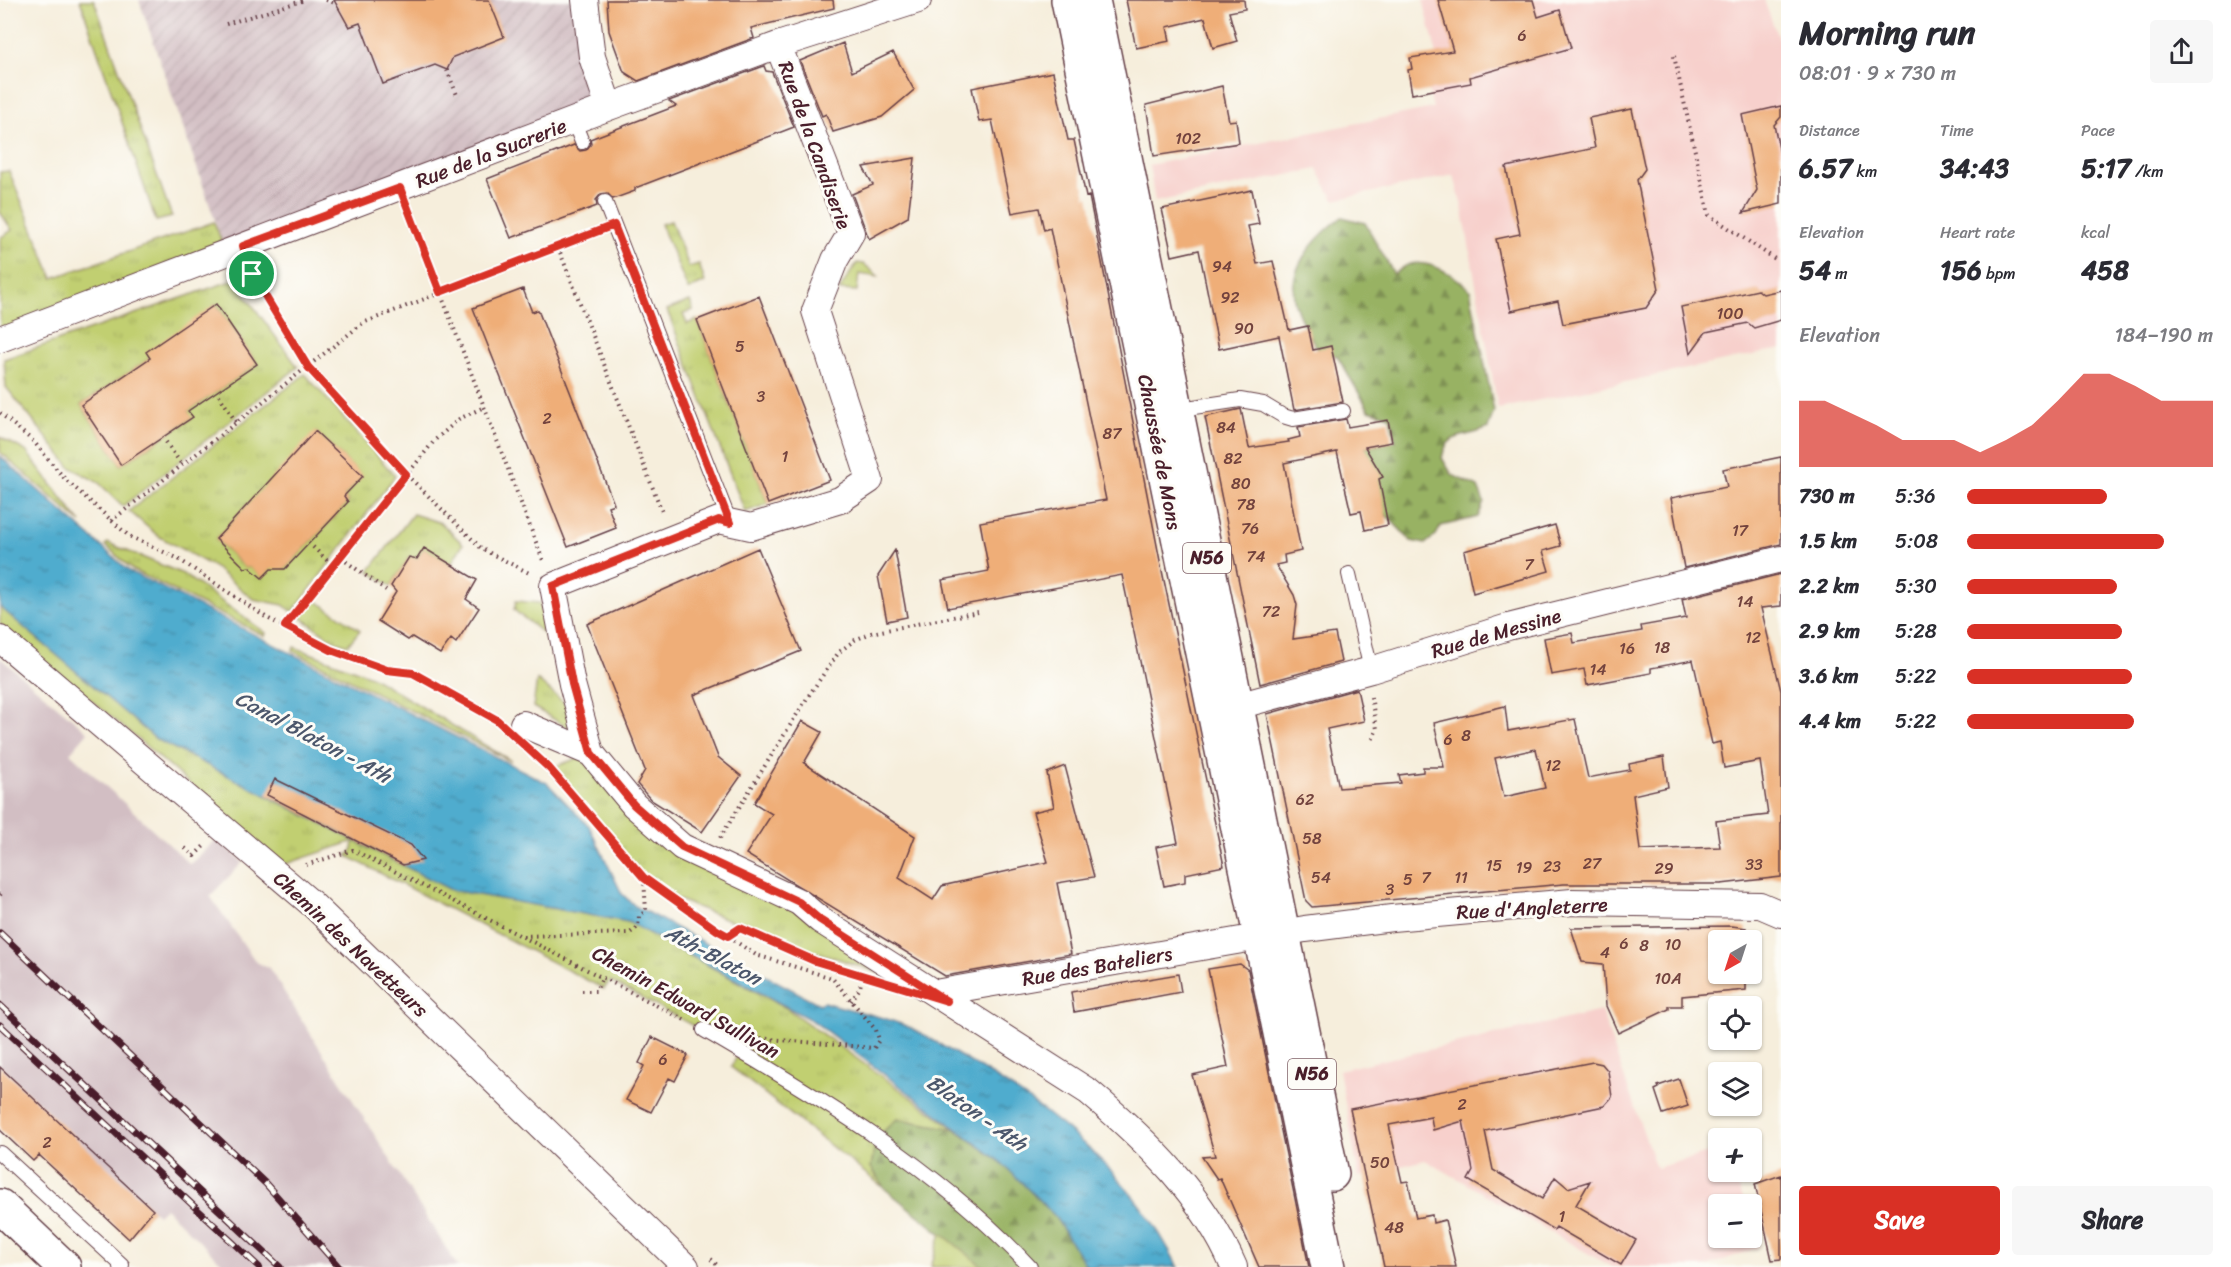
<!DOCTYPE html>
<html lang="en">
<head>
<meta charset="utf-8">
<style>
	:root { --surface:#fff; --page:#f7f7f7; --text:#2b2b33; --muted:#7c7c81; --accent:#d93025 }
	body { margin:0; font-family:Sriracha,sans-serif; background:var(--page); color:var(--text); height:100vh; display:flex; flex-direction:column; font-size:22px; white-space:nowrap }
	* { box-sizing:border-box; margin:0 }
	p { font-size:20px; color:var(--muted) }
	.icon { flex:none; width:33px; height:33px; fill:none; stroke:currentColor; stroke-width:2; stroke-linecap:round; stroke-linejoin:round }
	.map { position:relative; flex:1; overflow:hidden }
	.sheet { display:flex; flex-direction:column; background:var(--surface); width:450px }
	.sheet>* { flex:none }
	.needle { width:39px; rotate:219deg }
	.buttons { position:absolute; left:1708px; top:930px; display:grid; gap:12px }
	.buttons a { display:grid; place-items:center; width:54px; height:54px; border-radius:6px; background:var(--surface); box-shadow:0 2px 4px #0004; font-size:30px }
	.pin { position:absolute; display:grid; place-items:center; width:51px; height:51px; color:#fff; margin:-26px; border:3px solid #fff; border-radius:50%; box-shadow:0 2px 6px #0007 }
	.round { display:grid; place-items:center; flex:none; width:63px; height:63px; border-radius:6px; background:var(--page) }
	.head { display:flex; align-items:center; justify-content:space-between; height:102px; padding:0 18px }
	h1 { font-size:33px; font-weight:800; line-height:45px }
	.metrics { display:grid; grid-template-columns:repeat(3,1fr); gap:9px; height:102px; padding:6px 18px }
	.metrics div { display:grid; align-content:center }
	.metrics b { font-size:26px; font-weight:800 }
	.metrics small { font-size:16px; font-weight:400 }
	.metrics p { font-size:16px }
	.chart { height:168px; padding:12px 18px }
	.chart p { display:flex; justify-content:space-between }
	.chart svg { width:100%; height:108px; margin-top:6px; fill:var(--accent); opacity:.7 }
	.cta { display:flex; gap:12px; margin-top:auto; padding:12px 18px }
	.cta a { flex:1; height:69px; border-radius:6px; background:var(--accent); color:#fff; font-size:24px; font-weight:800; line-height:69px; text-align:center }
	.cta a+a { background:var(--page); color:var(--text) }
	ul { padding:0 18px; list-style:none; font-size:20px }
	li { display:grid; grid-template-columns:96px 72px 1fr; align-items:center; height:45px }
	li i { height:15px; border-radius:8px; background:var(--accent) }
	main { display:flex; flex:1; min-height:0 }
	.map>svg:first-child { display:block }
	.built { fill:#f7d0cc }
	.industrial { fill:url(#industrial-furrows) }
	.railway { fill:#d2bec3 }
	.grass { fill:url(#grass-tufts); stroke:#86774e; stroke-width:1.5; fill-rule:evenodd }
	.forest { fill:url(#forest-firs); stroke:#716847; stroke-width:1.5 }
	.park { fill:#c1cf71; stroke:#86774e; stroke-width:1.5 }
	.water { fill:url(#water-ripples); stroke:#4d667c; stroke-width:1.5 }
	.building { fill:#efae78; fill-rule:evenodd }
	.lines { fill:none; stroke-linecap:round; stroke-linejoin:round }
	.lane-casing { stroke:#643e46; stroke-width:16 }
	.street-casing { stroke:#643e46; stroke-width:28 }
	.secondary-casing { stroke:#643e46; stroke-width:36 }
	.primary-casing { stroke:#643e46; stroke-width:36 }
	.path { stroke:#643e46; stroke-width:4; stroke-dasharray:1.5 4.5; stroke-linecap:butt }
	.lane { stroke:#fff; stroke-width:14 }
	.street { stroke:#fff; stroke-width:26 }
	.secondary { stroke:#fff; stroke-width:33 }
	.primary { stroke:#fff; stroke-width:33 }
	.rail-casing { stroke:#4a1f2b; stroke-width:7 }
	.rail { stroke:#fdfcf7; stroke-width:4.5; stroke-dasharray:14; stroke-linecap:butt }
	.route-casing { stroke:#fff; stroke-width:12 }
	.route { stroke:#d93025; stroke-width:8 }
	.labels { text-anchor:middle; stroke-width:6; stroke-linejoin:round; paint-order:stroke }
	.number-label { font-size:16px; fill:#73433e }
	.shield { fill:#fdfcf7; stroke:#806168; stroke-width:1.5 }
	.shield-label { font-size:18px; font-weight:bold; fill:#4a1f2b }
	.street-label { font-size:20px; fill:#4a1f2b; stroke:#fdfcf7 }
	.water-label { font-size:21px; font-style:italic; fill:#4c576c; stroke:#fdfcf7 }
</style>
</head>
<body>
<main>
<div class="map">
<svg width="1781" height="1267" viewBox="0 0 1781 1267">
	<defs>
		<pattern id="industrial-furrows" width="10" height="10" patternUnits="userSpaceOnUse" patternTransform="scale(1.5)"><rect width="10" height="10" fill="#d2bec3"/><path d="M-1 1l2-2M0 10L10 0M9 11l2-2" fill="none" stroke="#b6a3a8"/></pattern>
		<pattern id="grass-tufts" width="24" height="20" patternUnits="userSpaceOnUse" patternTransform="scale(1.5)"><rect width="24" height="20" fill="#c1cf71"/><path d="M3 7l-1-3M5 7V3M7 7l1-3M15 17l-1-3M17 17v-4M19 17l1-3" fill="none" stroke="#a7b162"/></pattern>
		<pattern id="forest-firs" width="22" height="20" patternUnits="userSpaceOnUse" patternTransform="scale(1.5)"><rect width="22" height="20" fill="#98b263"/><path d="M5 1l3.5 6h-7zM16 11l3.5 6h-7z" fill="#7e9052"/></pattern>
		<pattern id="water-ripples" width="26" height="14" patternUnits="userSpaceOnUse" patternTransform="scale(1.5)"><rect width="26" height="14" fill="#50acce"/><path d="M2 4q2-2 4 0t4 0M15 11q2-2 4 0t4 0" fill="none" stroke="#448ba7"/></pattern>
	</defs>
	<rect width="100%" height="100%" fill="#fdfcf7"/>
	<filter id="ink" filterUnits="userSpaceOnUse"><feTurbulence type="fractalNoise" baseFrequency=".0167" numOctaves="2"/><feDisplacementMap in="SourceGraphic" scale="12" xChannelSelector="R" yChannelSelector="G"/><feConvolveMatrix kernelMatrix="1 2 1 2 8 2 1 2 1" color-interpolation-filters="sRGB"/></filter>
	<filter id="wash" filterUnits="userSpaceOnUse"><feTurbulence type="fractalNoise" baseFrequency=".008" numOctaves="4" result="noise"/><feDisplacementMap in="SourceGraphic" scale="24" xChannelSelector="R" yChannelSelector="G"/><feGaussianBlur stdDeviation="1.35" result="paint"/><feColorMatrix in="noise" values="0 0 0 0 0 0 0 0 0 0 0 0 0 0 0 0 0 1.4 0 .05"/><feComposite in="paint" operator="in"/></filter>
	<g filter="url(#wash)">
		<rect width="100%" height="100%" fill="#f6eedc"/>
		<path class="built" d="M1423 0H1764L1781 46V349L1498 409 1463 211 1454 175 1334 200 1317 169 1155 202 1149 165 1433 108 1423 67 1439 63Z
			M1601 1011 1656 1168 1719 1150V1172H1733L1745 1204H1719V1238H1752V1226L1759 1247 1704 1267H1612L1425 1160 1359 1177 1339 1070Z"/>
		<path class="industrial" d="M139 0H585L609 107 226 252Z"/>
		<path class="railway" d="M0 658 88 732 70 753 188 862 190 864 217 839 243 862 210 896 256 962 269 968 458 1267H226L165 1208 158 1215 0 1066Z"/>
		<path class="grass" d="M80 0H94L172 217 156 221Z
			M9 171 53 278 214 222 226 252 0 338V238L12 230 0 212V172Z
			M671 221 689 267 699 264 705 282 688 290 661 224Z
			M857 263 864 264 879 277 859 274 857 291 839 290Z
			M234 280 298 367 123 506 99 483 70 467 6 387 4 359ZM216 304 257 364 188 411 192 418 121 465 81 405 150 358Z
			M690 301 693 310 683 314 687 324 697 320 768 504 745 512 667 310Z
			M305 374 395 476 293 612 283 605 253 599 214 567 158 536 129 511ZM316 432 362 476 344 496 348 502 285 569 277 564 262 577 249 567 245 568 216 539Z
			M0 437 26 451 81 523 0 452Z
			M413 514 441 523 463 544 451 564 424 548 417 559 409 557 391 586 369 571Z
			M108 543 183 574 266 633 265 636 133 570 105 545Z
			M314 599 360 630 348 645 335 641 299 616Z
			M516 601 540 603 549 638 514 610Z
			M0 607 156 739 451 890 628 922 786 1008 955 1129 897 1119 871 1167 884 1188 731 1067 740 1051 610 981 604 989 347 856 353 849 354 841 283 865 146 746 0 624Z
			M294 647 371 676 511 761 293 651Z
			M537 680 568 706 574 731 533 707Z
			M591 753 634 805 799 902 906 982 827 955 806 951 662 893 621 853 549 769Z"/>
		<path class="forest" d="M1342 217 1365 223 1394 274C1399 271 1405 265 1410 264 1432 260 1456 276 1470 290L1494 411 1488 428C1467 439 1447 430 1442 458L1452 475 1478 487 1484 502 1478 517 1441 526 1436 535 1425 544 1411 541 1386 515 1368 512 1351 451 1395 441 1390 416 1369 410 1337 356 1318 350C1310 334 1296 316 1294 298 1289 264 1317 236 1342 217Z
			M897 1119 955 1129 1002 1163 1054 1215 1087 1267H983L884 1188 871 1167 876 1138Z"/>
		<path class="park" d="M941 1233 983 1267H931Z"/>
		<path class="water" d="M0 456 129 571 547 783 589 826 622 894 635 906 819 1004 823 1002C850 1010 880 1015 906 1026 924 1033 941 1046 958 1055 1049 1107 1131 1171 1178 1267H1087L1054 1215 1002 1163 813 1021 628 922 451 890 156 739 0 607Z"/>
		<g id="blocks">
			<path class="building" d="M334 0H489L504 37 453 57 447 70 435 65 383 84 360 23 349 27Z
				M607 0H833L834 8 751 28 754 38 638 81 624 72 609 31Z
				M1126 0H1244L1245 9 1229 12 1237 41 1213 48 1205 18 1167 27 1170 41 1136 48Z
				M1438 0H1533L1538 17 1560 10 1571 48 1470 77 1471 83 1412 94 1408 70 1412 69 1410 58 1453 51Z
				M843 43 852 72 893 52 914 90 882 117 833 132 826 114 822 116 800 61Z
				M764 66 766 71 772 72 794 127 635 188V191L613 199 607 193 601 194 596 200 597 206 511 238 487 179 574 145 580 151 586 150 591 144 590 139 676 106 669 101Z
				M1053 72 1068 140H1074L1086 197 1089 196 1161 566 1224 866 1185 874V882L1164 886 1156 847 1178 843 1122 575 948 608 942 580 989 571 980 522 1106 500 1050 228 1044 230 1039 208 1012 213 992 120 979 122 972 88Z
				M1222 86 1229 121 1236 120 1239 143 1154 156 1146 105Z
				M1781 106V117L1774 125 1781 158V204L1743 213 1757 190 1742 115Z
				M1632 109 1645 169 1637 180 1659 289 1646 308 1563 324 1558 301 1511 311 1496 239 1520 234 1506 167 1595 148 1589 118Z
				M915 158 908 217 869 239 852 194 873 185 863 167Z
				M1252 190 1259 224 1248 226 1257 264 1273 261 1289 330 1308 326 1313 350 1331 346 1343 402 1294 410 1279 336 1219 349 1199 250 1172 256 1162 209Z
				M523 289 532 312 538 310 614 504 608 506 616 528 568 547 473 308Z
				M1758 290 1763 294 1781 290V320L1754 328 1748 323 1706 332 1690 354 1681 307Z
				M759 296 830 480 768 504 697 320Z
				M216 304 257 364 188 411 193 417 121 465 81 405 150 358 146 352Z
				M1241 409 1249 448 1289 442 1288 440 1300 437 1298 427 1346 419 1348 427 1388 420 1392 442 1365 447 1383 477 1379 479 1388 525 1365 530 1361 511 1351 513 1337 452 1284 463 1301 551 1284 555 1285 563 1276 565 1294 595 1297 605 1293 639 1335 633 1341 662 1260 684 1205 417Z
				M315 431 363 476 344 496 348 502 285 569H271L262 578 249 567 245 568 216 539Z
				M1781 457V544L1684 568 1671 498 1727 487 1723 469Z
				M1555 525 1561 546 1543 551 1549 571 1473 593 1464 551Z
				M424 548 477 580 466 599 479 608 456 643 451 639 440 654 412 637 408 640 378 621 396 592 391 586 409 557 417 559Z
				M758 548 801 651 694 695 718 757 741 776 702 832 651 800 637 784 645 770 587 624Z
				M895 550 907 617 887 621 878 576Z
				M1781 574V606L1761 608 1781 691V877L1721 884H1564L1312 907 1306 901 1267 714 1357 689 1364 721 1327 729 1339 788 1401 783 1399 775 1423 772V767H1444L1434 723 1505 706 1508 731 1575 719 1588 778 1630 770 1629 764 1664 757 1668 787 1633 795 1640 850 1720 847 1716 821 1768 815 1760 761 1724 768 1720 742 1712 744 1693 660 1651 668V673L1587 685 1584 669 1551 675 1544 638 1572 633 1574 643 1642 631 1641 626 1686 618 1682 599ZM1536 749 1545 788 1504 797 1495 758Z
				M802 721 822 732 804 763 915 836 899 878 933 900 942 886 1048 862 1033 812 1054 807 1047 773 1065 766 1094 877 1057 883 1071 954 945 976 746 854 772 814 754 803Z
				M275 779 411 845 423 860 403 865 267 795Z
				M1732 926 1746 928V940H1719V974H1746V990L1682 996V1006H1669V1009L1618 1033 1606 1006 1603 964 1582 962 1571 928Z
				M1240 964 1248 970 1309 1267H1259L1220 1178 1217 1179 1202 1157 1215 1156 1192 1075 1228 1067 1208 969Z
				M1178 974 1181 992 1074 1012 1071 992Z
				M652 1037 688 1055 675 1081 669 1078 651 1112 626 1100 644 1066 639 1063Z
				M1593 1062 1602 1064 1608 1071 1612 1097 1604 1106 1485 1131 1493 1170 1542 1199 1555 1177 1568 1188 1590 1181 1576 1205 1636 1240 1621 1265 1556 1227 1554 1230 1468 1180 1473 1171 1463 1121 1433 1130 1431 1117 1389 1125 1402 1182 1408 1181 1416 1218 1432 1215 1433 1223 1445 1220 1456 1267H1384L1350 1109Z
				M0 1067 153 1210 129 1239 39 1155 33 1161 0 1130Z
				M1679 1079 1688 1106 1663 1114 1655 1090 1659 1088 1658 1086Z
				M1781 1175V1259L1772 1260 1755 1184Z"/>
		</g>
	</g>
	<g filter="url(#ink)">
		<use href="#blocks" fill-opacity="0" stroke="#643e46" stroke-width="1.5"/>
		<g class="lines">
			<g class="lane-casing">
				<path id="lane" d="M574 122 582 142
					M605 202 730 523
					M1174 410 1240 400 1263 404 1283 416 1293 419 1343 411
					M1349 574 1371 670
					M704 1030C819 1097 939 1169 1030 1267
					M0 1153 122 1265 120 1267"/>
			</g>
			<g class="street-casing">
				<path id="street" d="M585 0 592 57 609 107
					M0 339 609 107 778 45 918 0
					M0 639 312 904 686 1267
					M1219 711 1371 670 1508 627 1781 559
					M523 724 591 753 634 805 682 847 799 902 820 920 1089 1092C1148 1142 1203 1195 1234 1267
					M591 753 572 684 553 586 719 520 751 527 840 500 870 480 815 311 835 260 851 233 778 45
					M935 993 1305 929 1392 918 1572 902 1760 905 1781 914"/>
			</g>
			<g class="secondary-casing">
				<path id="secondary" d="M0 1206 64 1267"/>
			</g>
			<g class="primary-casing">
				<path id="primary" d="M1068 0 1328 1267
					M1093 0 1332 1174"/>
			</g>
			<path class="path" d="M326 0 335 3
				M226 24 305 0
				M1674 56 1709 215 1778 261
				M447 70 457 95
				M409 211 544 563
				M558 247 663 514
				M251 271 307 367 406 474 482 549 531 574
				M219 395 236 422
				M0 413 34 442 65 479 129 536 177 558 267 618 331 650 386 670 413 673 499 722
				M166 442 182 465
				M111 521 363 323 597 232
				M313 547 334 567
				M341 558 386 590
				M285 626 435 440 459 419 484 407
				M1371 697 1377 729 1371 743
				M542 762 633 866 662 893 756 955 832 978 876 1030 879 1040 874 1048 758 1038
				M720 838 809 695 839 652 855 640 871 633 978 612
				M185 848 194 856 205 845
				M306 865 353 850 687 1021
				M0 895 3 891
				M523 936 630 933 638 927 639 916 646 911 644 879
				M728 936 739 928 815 961 851 972
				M582 991H596L602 977
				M851 1001 860 988 862 976
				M711 1259 719 1267"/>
			<use href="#lane" class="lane"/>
			<use href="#street" class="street"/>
			<use href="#secondary" class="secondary"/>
			<use href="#primary" class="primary"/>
			<g class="rail-casing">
				<path id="rail" d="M0 933 266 1184 339 1267
					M0 1005 280 1267
					M0 1025 259 1267"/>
			</g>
			<use href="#rail" class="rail"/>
		</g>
	</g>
	<g class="lines" filter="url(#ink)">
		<g class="route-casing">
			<path id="route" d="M400 188 440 292 614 225 730 523 719 520 553 586 572 684 591 753 634 805 682 847 799 902 820 920 947 1001 815 961 740 928 728 936 717 930 644 878 549 768 497 720 413 673 387 670 331 650 285 626 406 474 308 367 252 274 243 246Z"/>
		</g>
		<use href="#route" class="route"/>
	</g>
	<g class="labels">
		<g class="number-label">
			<text x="1522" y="41">6</text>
			<text x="1188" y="144">102</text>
			<text x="1222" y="272">94</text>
			<text x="1230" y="303">92</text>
			<text x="1730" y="319">100</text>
			<text x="1244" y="334">90</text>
			<text x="740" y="352">5</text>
			<text x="761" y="402">3</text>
			<text x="547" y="424">2</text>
			<text x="1226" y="433">84</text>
			<text x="1112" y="439">87</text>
			<text x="785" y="462">1</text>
			<text x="1233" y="464">82</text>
			<text x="1241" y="489">80</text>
			<text x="1246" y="510">78</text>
			<text x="1250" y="534">76</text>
			<text x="1740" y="536">17</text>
			<text x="1256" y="562">74</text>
			<text x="1529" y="570">7</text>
			<text x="1745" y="607">14</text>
			<text x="1271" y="617">72</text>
			<text x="1753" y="643">12</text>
			<text x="1662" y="653">18</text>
			<text x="1627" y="654">16</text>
			<text x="1598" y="675">14</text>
			<text x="1466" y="741">8</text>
			<text x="1448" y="745">6</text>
			<text x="1553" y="771">12</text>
			<text x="1305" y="805">62</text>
			<text x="1312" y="844">58</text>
			<text x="1592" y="869">27</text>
			<text x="1754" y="870">33</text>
			<text x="1494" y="871">15</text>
			<text x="1552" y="872">23</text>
			<text x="1524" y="873">19</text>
			<text x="1664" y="874">29</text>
			<text x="1321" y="883">54</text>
			<text x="1426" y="883">7</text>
			<text x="1461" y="883">11</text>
			<text x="1408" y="885">5</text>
			<text x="1390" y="895">3</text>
			<text x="1624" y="949">6</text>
			<text x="1673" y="950">10</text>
			<text x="1644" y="951">8</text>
			<text x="1605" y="958">4</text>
			<text x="1668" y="984">10A</text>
			<text x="663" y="1065">6</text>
			<text x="1462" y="1110">2</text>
			<text x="47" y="1148">2</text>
			<text x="1380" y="1168">50</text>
			<text x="1562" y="1222">1</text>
			<text x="1394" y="1233">48</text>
		</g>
		<g class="shield">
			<rect x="1183" y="543" width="48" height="30" rx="4.5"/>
			<rect x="1288" y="1059" width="48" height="30" rx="4.5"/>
		</g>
		<g class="shield-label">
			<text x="1207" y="564">N56</text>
			<text x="1312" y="1080">N56</text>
		</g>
		<g class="street-label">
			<text transform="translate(815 145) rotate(70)" y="7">Rue de la Candiserie</text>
			<text transform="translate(491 153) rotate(-21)" y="7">Rue de la Sucrerie</text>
			<text transform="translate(1160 452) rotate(79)" y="7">Chaussée de Mons</text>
			<text transform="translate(1496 633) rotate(-16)" y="7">Rue de Messine</text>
			<text transform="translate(1532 908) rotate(-3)" y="7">Rue d'Angleterre</text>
			<text transform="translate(351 944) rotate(43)" y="7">Chemin des Navetteurs</text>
			<text transform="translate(1097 966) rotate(-10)" y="7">Rue des Bateliers</text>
			<text transform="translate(686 1002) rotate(29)" y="7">Chemin Edward Sullivan</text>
		</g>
		<g class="water-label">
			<text transform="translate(313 737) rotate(28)" y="7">Canal Blaton - Ath</text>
			<text transform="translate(713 955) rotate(28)" y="7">Ath-Blaton</text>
			<text transform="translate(977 1113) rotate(35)" y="7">Blaton - Ath</text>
		</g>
	</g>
</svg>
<div class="buttons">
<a><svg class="needle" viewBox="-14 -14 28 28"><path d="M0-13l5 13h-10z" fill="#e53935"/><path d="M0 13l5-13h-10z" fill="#7c7c81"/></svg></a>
<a><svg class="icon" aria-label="locate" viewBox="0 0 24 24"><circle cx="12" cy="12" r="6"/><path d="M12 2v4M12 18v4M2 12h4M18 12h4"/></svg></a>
<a><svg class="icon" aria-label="layers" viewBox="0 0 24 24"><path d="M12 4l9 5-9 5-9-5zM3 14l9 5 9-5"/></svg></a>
<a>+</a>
<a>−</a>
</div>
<div class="pin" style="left:252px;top:274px;background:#1e9e55"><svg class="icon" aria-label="arrive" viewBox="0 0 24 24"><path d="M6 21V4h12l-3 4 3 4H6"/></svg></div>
</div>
<section class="sheet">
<div class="head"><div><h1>Morning run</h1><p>08:01 · 9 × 730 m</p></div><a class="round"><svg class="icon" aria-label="share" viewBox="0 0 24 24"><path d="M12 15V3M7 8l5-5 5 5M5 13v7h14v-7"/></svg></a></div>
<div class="metrics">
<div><p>Distance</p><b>6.57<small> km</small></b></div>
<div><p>Time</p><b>34:43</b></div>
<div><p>Pace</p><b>5:17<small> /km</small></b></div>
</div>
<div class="metrics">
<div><p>Elevation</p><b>54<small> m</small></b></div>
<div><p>Heart rate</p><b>156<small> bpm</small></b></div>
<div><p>kcal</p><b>458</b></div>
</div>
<div class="chart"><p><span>Elevation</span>184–190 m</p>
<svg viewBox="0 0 160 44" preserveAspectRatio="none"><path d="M0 44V17L10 17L20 22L30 27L40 33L50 33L60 33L70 38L80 33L90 27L100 17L110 6L120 6L130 11L140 17L150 17L160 17V44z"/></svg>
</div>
<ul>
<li><b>730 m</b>5:36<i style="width:57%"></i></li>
<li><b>1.5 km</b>5:08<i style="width:80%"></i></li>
<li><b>2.2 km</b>5:30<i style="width:61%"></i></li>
<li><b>2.9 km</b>5:28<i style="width:63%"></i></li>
<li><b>3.6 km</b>5:22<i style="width:67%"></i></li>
<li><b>4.4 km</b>5:22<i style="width:68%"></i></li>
</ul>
<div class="cta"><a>Save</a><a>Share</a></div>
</section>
</main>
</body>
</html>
